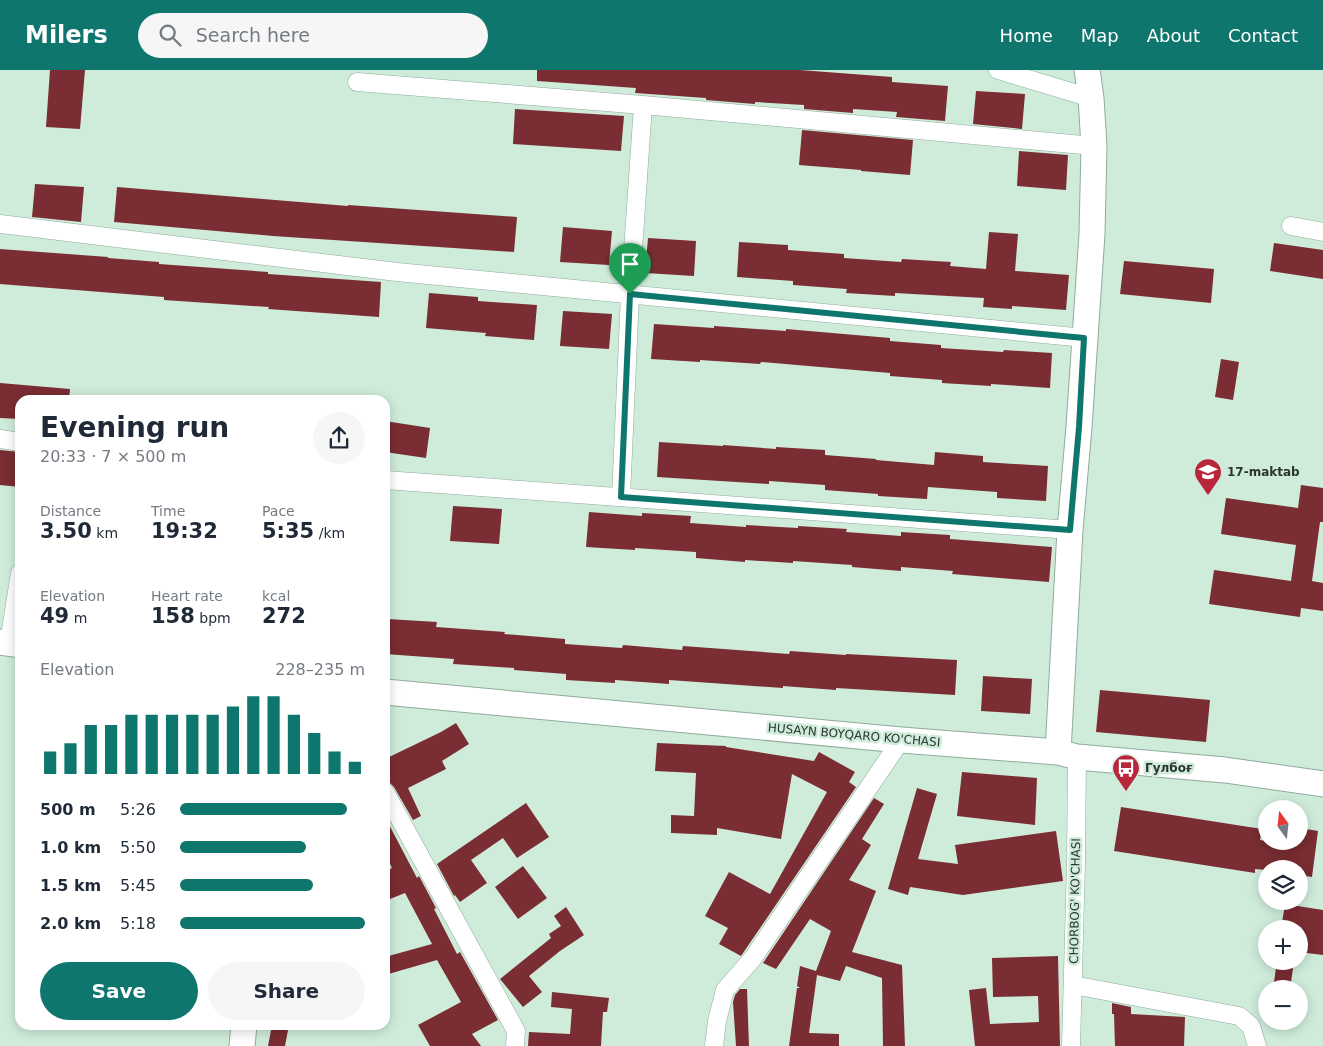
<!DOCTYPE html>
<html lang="en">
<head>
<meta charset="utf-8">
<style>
	:root { --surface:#fff; --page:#f6f6f7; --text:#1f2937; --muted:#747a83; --accent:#0f766e }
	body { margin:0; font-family:"DejaVu Sans",sans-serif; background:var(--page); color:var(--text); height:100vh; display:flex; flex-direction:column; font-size:19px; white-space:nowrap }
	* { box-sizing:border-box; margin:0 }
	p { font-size:16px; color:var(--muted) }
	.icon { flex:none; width:28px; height:28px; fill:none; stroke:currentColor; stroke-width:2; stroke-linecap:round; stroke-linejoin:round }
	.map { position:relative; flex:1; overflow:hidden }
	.details { position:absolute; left:15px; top:325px; width:375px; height:635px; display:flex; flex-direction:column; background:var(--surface); border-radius:15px; box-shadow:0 2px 12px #0003 }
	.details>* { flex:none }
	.needle { width:32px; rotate:345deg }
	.controls { position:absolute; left:1258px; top:730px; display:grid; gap:10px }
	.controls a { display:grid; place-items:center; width:50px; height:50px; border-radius:50%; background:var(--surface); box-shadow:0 2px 12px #0003; font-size:25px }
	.pin { position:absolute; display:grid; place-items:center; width:42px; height:42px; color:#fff; margin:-51px -21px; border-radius:50% 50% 50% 0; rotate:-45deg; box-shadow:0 0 5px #0007 }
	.pin .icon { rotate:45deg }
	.round { display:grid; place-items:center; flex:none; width:52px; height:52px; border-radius:26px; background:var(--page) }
	.head { display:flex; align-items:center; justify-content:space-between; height:85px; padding:0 25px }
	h1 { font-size:28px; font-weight:800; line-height:38px }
	.figures { display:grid; grid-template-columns:repeat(3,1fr); gap:8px; height:85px; padding:5px 25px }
	.figures div { display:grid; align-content:center }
	.figures b { font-size:21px; font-weight:800 }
	.figures small { font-size:14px; font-weight:400 }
	.figures p { font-size:14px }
	.chart { height:140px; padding:10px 25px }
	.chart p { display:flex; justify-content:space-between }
	.chart svg { width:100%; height:90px; margin-top:5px; stroke:var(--accent); stroke-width:6 }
	.primary-button { display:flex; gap:10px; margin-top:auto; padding:10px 25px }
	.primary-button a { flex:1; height:58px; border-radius:30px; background:var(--accent); color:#fff; font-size:20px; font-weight:800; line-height:58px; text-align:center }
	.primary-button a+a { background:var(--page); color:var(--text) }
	ul { padding:0 25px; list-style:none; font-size:16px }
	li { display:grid; grid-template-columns:80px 60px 1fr; align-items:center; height:38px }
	li i { height:12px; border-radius:6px; background:var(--accent) }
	header { display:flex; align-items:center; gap:30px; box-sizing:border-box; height:70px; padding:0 25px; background:var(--accent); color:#fff }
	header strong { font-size:24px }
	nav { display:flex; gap:28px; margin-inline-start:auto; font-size:18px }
	.search { width:350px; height:45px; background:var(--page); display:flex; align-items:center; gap:12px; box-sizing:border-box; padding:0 18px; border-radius:28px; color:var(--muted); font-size:19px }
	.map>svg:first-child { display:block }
	.building { fill:#7a2d32 }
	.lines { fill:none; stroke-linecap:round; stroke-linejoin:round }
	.street-casing { stroke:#90ab9b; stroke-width:19 }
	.secondary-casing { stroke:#90ab9b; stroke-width:27 }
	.street { stroke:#fff; stroke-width:18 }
	.secondary { stroke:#fff; stroke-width:25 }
	.route-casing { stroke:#fff; stroke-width:10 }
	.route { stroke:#0f766e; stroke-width:6 }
	.labels { text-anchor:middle; stroke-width:5; stroke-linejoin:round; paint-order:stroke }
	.poi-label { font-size:12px; font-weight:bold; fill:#2b362f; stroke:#cfecdb; text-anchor:start }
	.street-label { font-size:12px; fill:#2b362f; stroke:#cfecdb }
</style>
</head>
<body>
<header>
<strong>Milers</strong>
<div class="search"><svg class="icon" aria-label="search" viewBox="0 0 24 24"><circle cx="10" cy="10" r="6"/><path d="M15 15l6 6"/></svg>Search here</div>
<nav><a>Home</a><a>Map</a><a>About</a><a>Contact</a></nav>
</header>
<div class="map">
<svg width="1323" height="976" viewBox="0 0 1323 976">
	<rect width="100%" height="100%" fill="#cfecdb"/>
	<path class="building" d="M50 0H85L80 59 46 57Z
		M537 0H800L892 7V12L948 16 945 51 896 47 897 42 853 39V43L804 39V35L755 32V34L706 30V28L635 23 636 18 537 11Z
		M976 21 1025 24 1022 59 973 54Z
		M515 39 624 46 621 81 513 74Z
		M802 60 913 70 910 105 861 101V100L799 95Z
		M1019 81 1068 85 1066 120 1017 116Z
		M35 114 84 117 81 152 32 147Z
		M117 117 348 136V135L517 147 514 182 273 166 114 152Z
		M563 157 612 161 609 195 560 192Z
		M989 162 1018 164 1015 201 1069 205 1066 240 1012 236V239L983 237 984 228 895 223V226L846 223 847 219 793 215V211L737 207 739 172 788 175V180L844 184V188L901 192 902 189 951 192 950 196 986 199Z
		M648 168 696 171 694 206 645 203Z
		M1274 173 1323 180V209L1270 201Z
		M0 179 108 187V188L159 192V194L268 202V204L381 212 379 247 268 239 269 237 164 230V227L0 214Z
		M1124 191 1214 199 1211 233 1120 224Z
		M429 223 478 227V231L537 235 534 270 485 266 486 263 426 258Z
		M563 241 612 244 609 279 560 276Z
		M654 254 714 258V256L786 261V259L890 268V271L941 275V278L1003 282 1004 280 1052 283 1050 318 991 314V316L942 313V310L890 306V303L761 292 760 294 700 290V292L651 289Z
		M1221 289 1239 292 1233 330 1215 327Z
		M0 313 70 319 69 330H20V349L0 348Z
		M385 351 430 358 426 388 385 382Z
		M659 372 723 376V375L776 379V377L825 380V385L876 389V390L934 395 935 382 983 386V392L1048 396 1046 431 997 428V422L928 417 927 429 878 426V424L825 420V415L769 411V414L657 407Z
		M0 380 20 382V417L0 415Z
		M1301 415 1323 418V452H1320L1312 511 1323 513V541L1301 538 1300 547 1209 534 1214 500 1291 511 1296 475 1221 464 1226 428 1298 438Z
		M453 436 502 439 499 474 450 471Z
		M589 442 642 446V443L691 446 690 453 746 457V455L798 458V456L847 459 846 462 901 466V462L950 465V469L1052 477 1049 512 952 504 953 501 901 497V501L852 497V495L793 491V493L745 490V492L696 488V482L635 478V480L586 477Z
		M388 549 437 552 436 557 505 562 504 564 565 569V574L622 578 623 575 682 580 683 576 789 584 790 581 846 585V584L957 590 955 625 836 618V620L783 616V618L669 610V614L615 610V613L566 610V604L514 600V598L453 594 454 589 385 584Z
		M983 606 1032 609 1030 644 981 641Z
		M1100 620 1210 630 1206 672 1096 662Z
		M456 653 469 674 442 691 446 699 408 718 421 746 413 750 394 717 390 713 385 711V689L441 662Z
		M657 673 726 676V677L814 691 819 682 855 702 849 712 856 717 741 886 719 874 728 858 705 846 729 802 770 824 827 722 792 704 781 769 717 758V765L671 763V745L694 746 696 703 655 701Z
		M962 702 1037 708 1035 755 957 746Z
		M917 718 937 724 918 789 958 794 955 775 1056 761 1063 811 963 825 910 817 908 825 888 819Z
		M874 728 884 734 862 769 871 775 849 810 876 821 852 882 902 895 905 976H883L882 908 846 896 840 911 817 905 809 963 839 964V976H789L797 918H800L797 916 800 896 816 901 831 861 810 849 776 899 763 893Z
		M526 733 549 767 517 788 503 768 471 790 487 813 460 832 455 825 454 826 437 794Z
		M1121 737 1262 759 1260 770 1297 776 1300 758 1318 761 1312 807 1299 805V799H1266V800L1255 799V803L1114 781Z
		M385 747 417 808 419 806 436 838 434 839 457 884 460 882 498 950 472 964 481 976H430L418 955 461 932 437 890 385 905V887L432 874 405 823 385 831V801L392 798 385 784Z
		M523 796 547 828 518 849 495 817Z
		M1285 834 1323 840V885L1299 882V859H1281Z
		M566 837 584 865 560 881 529 906 542 922 523 937 500 909 551 868 549 864 561 856 554 846Z
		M1058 886 1060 976H975L969 920 986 918 990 954 1039 952 1038 926 993 927 992 888Z
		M1277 891H1294L1290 919H1273Z
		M740 919H747L749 976H736L733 932 735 925Z
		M552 922 609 928 607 942H603L601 976H528L529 962 570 964 572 939 551 937Z
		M1112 933 1131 937V944L1185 947 1184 976H1115L1114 944H1112Z
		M272 955H289L285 976H268Z"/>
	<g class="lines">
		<g class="street-casing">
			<path id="street" d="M998 0 1091 28
				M357 12 643 35 1094 76
				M0 154 397 202 1085 268
				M1291 156 1323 162
				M0 369 20 372
				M385 410 1070 460
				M621 427 630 224 643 35
				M9 573 20 503
				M385 722 516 961 515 976
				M1073 915 1239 946 1251 956 1257 976
				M714 976 717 951 725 920 753 888 901 670
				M1071 976 1076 792 1077 687"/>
		</g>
		<g class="secondary-casing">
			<path id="secondary" d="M0 572 20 575
				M385 622 901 670 1058 682 1077 687 1225 700 1323 714
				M1058 682 1070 460 1079 357 1092 164 1094 76 1091 28 1087 0
				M242 976 244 955"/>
		</g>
		<use href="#street" class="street"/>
		<use href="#secondary" class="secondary"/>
	</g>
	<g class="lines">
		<g class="route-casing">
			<path id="route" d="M630 224 1084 268 1079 357 1070 460 621 427Z"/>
		</g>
		<use href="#route" class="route"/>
	</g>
	<defs>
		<g id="school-pin" transform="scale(1.4375)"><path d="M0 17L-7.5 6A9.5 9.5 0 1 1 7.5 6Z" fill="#b8263a" stroke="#cfecdb"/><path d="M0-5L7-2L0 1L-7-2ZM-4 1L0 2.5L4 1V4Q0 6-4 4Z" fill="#fff"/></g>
		<g id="bus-pin" transform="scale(1.4375)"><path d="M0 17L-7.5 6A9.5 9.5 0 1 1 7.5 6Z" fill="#b8263a" stroke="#cfecdb"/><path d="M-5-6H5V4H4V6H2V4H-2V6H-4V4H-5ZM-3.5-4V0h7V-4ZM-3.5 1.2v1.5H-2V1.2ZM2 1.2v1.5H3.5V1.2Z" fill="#fff"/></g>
	</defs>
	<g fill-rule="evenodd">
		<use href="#school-pin" x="1208" y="402"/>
		<use href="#bus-pin" x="1126" y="698"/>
	</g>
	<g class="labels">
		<g class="poi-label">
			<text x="1227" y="406">17-maktab</text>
			<text x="1145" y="702">Гулбоғ</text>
		</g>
		<g class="street-label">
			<text transform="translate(854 665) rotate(5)" y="4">HUSAYN BOYQARO KO'CHASI</text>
			<text transform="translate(1075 831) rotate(-89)" y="4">СHORBOG' KO'CHASI</text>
		</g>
	</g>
</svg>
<div class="controls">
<a><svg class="needle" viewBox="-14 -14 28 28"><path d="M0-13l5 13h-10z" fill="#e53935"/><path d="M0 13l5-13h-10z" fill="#747a83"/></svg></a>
<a><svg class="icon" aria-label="layers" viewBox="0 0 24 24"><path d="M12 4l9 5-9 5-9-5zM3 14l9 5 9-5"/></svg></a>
<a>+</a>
<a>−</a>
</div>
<div class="pin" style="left:630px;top:224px;background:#1e9e55"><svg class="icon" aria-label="arrive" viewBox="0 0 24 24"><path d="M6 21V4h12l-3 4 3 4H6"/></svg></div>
<section class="details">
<div class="head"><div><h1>Evening run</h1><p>20:33 · 7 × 500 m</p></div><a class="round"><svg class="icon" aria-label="share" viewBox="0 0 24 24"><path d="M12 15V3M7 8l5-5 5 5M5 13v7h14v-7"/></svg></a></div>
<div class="figures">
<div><p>Distance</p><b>3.50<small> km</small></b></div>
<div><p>Time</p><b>19:32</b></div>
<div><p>Pace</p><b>5:35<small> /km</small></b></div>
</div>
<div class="figures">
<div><p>Elevation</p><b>49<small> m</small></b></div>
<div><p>Heart rate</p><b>158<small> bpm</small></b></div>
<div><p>kcal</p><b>272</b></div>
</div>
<div class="chart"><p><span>Elevation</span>228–235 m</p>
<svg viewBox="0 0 160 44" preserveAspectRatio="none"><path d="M5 44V33M15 44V29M25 44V20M35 44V20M45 44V15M55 44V15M65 44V15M75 44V15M85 44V15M95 44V11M105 44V6M115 44V6M125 44V15M135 44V24M145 44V33M155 44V38"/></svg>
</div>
<ul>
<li><b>500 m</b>5:26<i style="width:90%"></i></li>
<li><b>1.0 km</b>5:50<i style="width:68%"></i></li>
<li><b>1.5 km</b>5:45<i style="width:72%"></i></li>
<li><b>2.0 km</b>5:18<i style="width:100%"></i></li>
</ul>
<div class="primary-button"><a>Save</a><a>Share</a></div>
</section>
</div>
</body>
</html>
